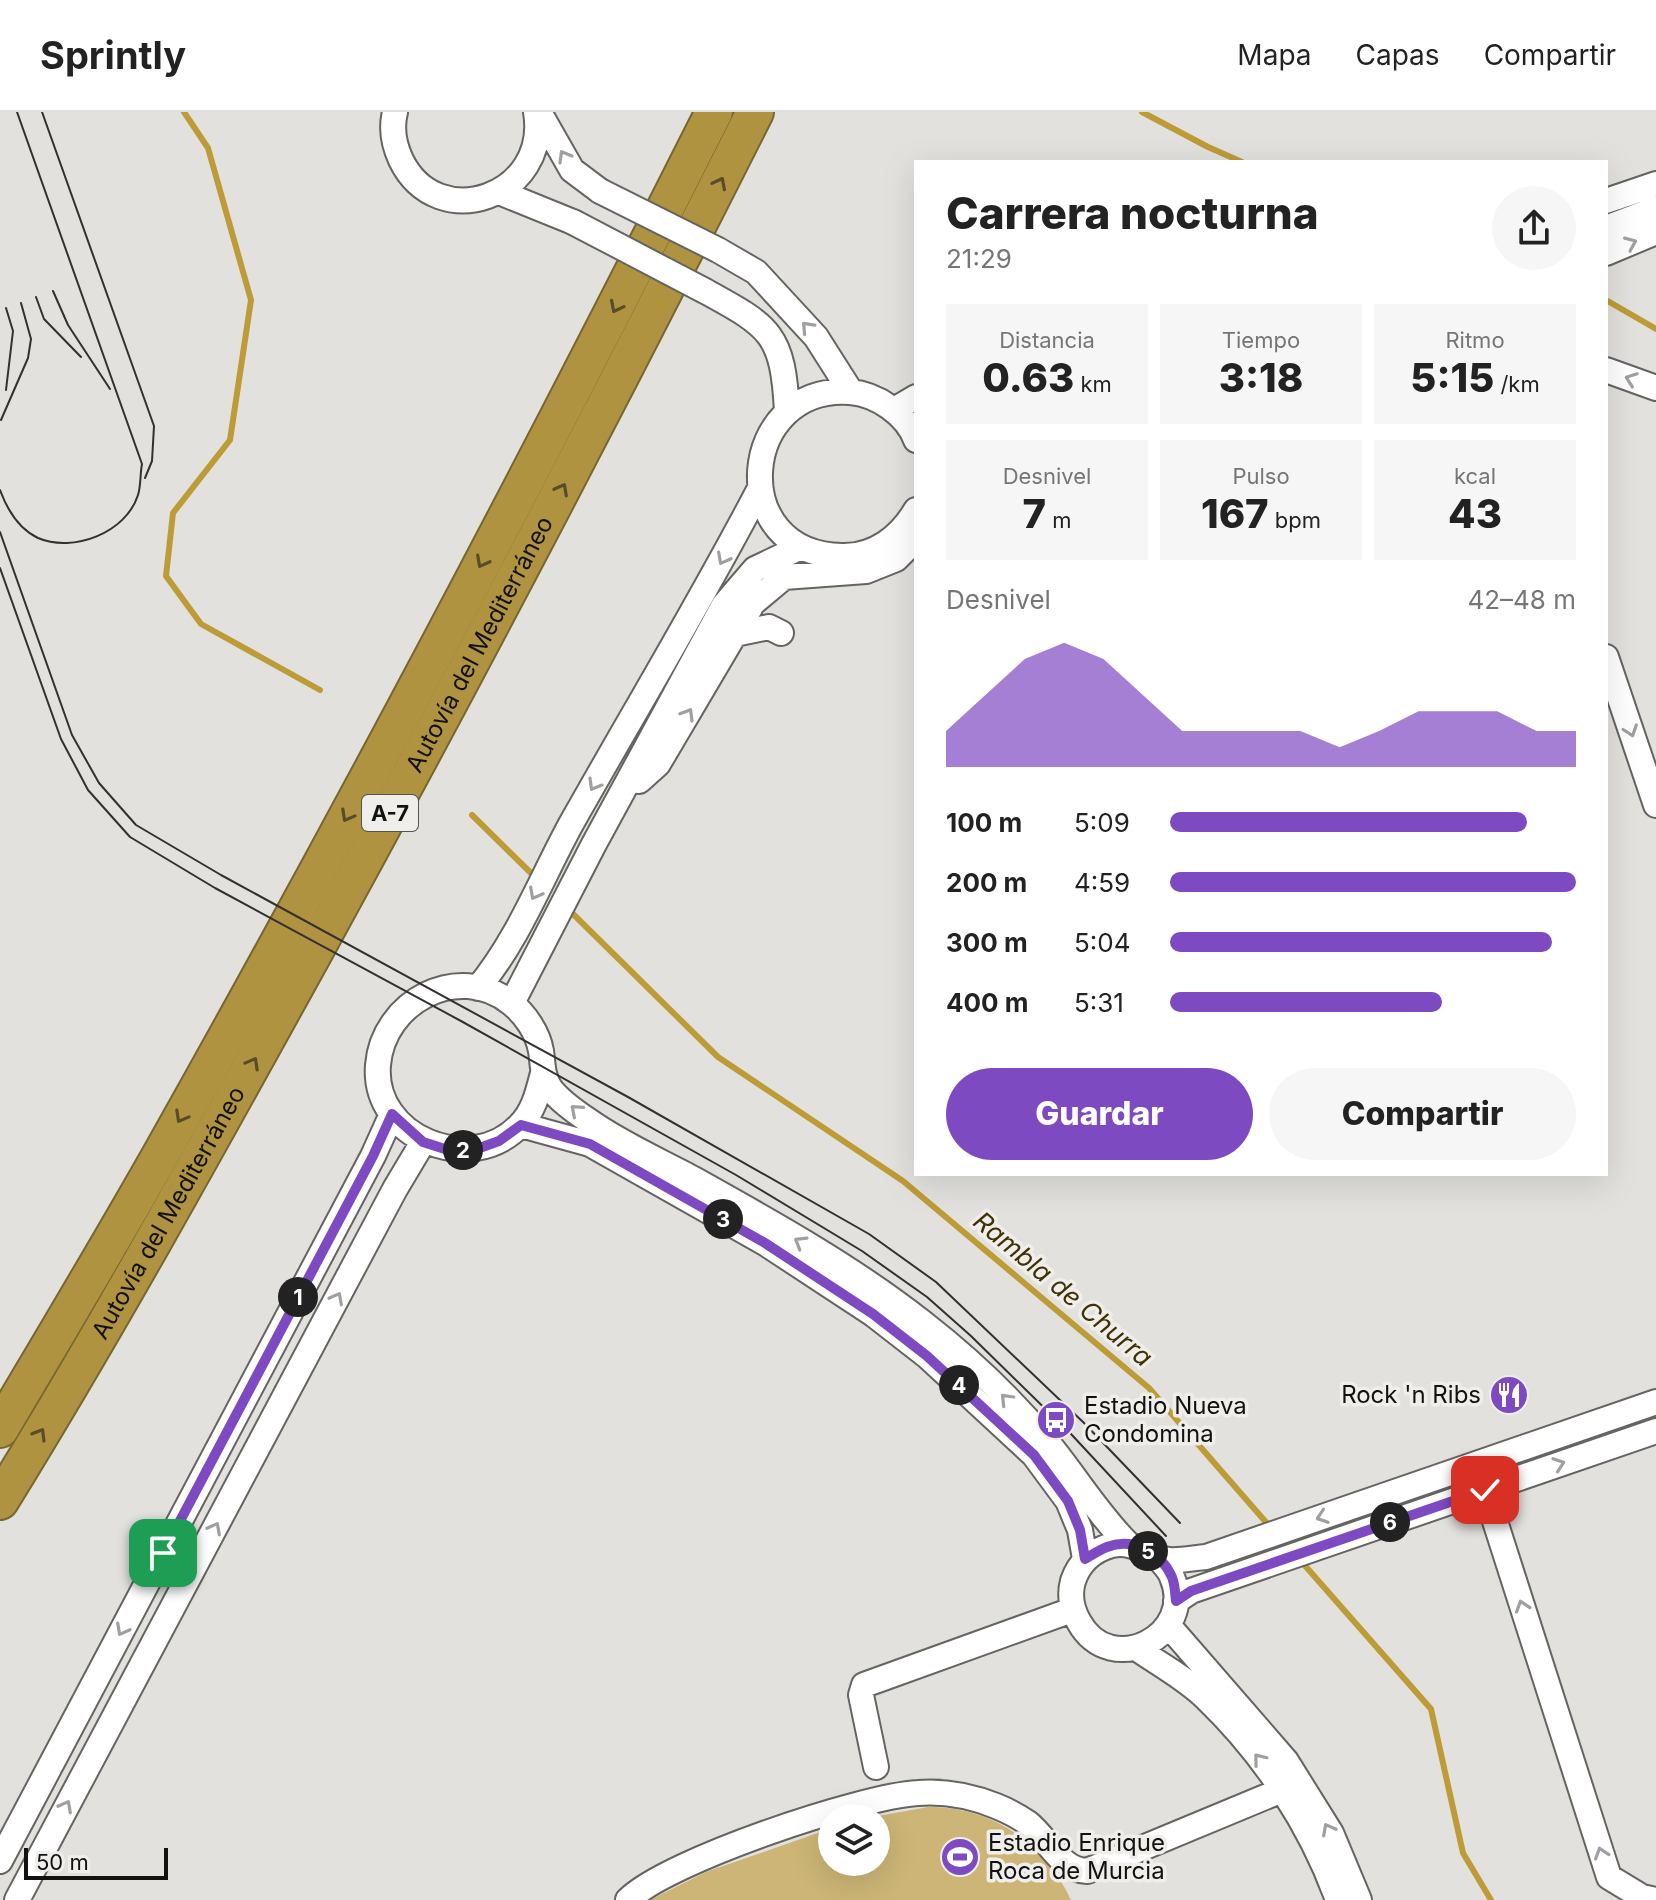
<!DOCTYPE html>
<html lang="es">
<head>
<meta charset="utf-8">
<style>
	:root { --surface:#fff; --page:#f6f6f6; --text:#222; --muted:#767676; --line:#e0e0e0; --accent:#7e4ac2 }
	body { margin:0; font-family:Inter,sans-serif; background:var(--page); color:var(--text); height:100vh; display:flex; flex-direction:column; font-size:30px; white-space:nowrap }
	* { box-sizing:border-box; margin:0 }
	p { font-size:26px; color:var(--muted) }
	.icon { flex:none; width:44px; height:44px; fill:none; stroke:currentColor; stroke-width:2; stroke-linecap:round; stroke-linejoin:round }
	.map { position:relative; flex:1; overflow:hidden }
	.drawer { position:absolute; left:914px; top:48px; width:694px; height:1016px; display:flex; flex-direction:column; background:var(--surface); border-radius:0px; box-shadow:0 8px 32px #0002 }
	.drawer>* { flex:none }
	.buttons { position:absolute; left:818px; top:1692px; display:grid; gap:16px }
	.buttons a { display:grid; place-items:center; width:72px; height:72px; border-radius:50%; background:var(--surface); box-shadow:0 8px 32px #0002; font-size:40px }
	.scale { position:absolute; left:24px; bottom:20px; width:144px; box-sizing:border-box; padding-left:8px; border:4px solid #131211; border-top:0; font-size:22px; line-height:28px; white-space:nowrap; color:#131211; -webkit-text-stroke:6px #f0eeeb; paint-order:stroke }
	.pin { position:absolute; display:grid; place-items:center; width:68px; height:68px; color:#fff; margin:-34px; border-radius:16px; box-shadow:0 4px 12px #0006 }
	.km { position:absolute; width:40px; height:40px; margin:-20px; border-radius:50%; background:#222; color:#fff; font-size:22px; line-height:40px; text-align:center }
	.round { display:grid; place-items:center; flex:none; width:84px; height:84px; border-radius:42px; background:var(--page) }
	.overview { display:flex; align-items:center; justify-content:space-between; height:136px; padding:0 32px }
	h1 { font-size:44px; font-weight:800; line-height:60px }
	.figures { display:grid; grid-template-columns:repeat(3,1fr); gap:12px; height:136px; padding:8px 32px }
	.figures div { display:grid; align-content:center; border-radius:0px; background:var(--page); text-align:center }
	.figures b { font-size:40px; font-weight:800 }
	.figures small { font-size:22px; font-weight:400 }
	.figures p { font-size:22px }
	.chart { height:224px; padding:16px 32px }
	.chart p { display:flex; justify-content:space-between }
	.chart svg { width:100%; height:144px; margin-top:8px; fill:var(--accent); opacity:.7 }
	.button { display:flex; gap:16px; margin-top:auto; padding:16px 32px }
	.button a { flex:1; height:92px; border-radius:48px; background:var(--accent); color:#fff; font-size:32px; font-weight:800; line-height:92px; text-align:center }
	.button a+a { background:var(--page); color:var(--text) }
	ul { padding:0 32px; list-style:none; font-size:26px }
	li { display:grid; grid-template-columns:128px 96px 1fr; align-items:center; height:60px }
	li i { height:20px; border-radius:10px; background:var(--accent) }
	header { display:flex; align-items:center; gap:48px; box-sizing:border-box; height:112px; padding:0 40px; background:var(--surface); border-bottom:2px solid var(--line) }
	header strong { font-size:38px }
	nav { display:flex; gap:44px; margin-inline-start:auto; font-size:28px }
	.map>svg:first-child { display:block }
	.green { fill:#ccb576 }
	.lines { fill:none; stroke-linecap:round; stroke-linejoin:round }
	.stream { stroke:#bd9c37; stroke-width:6 }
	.minor-casing { stroke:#666461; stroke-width:28 }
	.highway-casing { stroke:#786630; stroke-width:40 }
	.minor { stroke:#fff; stroke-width:24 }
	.highway { stroke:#af9340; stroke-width:36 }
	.tram { stroke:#323130; stroke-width:2 }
	.minor-bridge-casing { stroke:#666461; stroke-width:28; stroke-linecap:butt }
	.minor-bridge { stroke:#fff; stroke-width:24 }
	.oneway { stroke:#a1a0a0 }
	.oneway2 { stroke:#594c26 }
	.route-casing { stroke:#fff; stroke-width:16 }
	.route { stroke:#7e4ac2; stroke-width:10 }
	.labels { text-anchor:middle; stroke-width:7; stroke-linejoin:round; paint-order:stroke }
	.shield { fill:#f0eeeb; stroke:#555452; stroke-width:2 }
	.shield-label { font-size:22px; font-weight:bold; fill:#131211 }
	.street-label { font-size:24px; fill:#131211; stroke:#f0eeeb }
	.poi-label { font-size:24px; fill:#131211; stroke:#f0eeeb; text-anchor:start }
	.water-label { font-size:26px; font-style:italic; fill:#3f3105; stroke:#f0eeeb }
</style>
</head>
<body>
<header>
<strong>Sprintly</strong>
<nav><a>Mapa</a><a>Capas</a><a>Compartir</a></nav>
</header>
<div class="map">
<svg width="1656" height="1788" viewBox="0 0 1656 1788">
	<rect width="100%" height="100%" fill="#e2e1dd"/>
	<path class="green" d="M928 1695C992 1695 1044 1730 1071 1788H650L706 1760 832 1716V1750H876V1706H867Z"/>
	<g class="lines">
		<path class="stream" d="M184 0 208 36 251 188 230 328 173 401 166 464 201 512 320 578
			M1142 0 1208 35 1242 50
			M1606 188 1656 217
			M472 703 537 767
			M568 797 718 945 903 1069 1149 1276 1271 1416
			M1300 1448 1431 1597 1463 1741 1491 1788"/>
		<g class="minor-casing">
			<path id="minor" d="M395 0C391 16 394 33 401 48 438 124 550 84 536 0
				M539 0 572 58 600 79
				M499 80 573 110
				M1606 89 1656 72
				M1606 116 1656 97
				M718 138 756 160 816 225 851 280
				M1606 141 1656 120
				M705 179C771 215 783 222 787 300
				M1606 258 1656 276
				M894 298 916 285
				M916 328C907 303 877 282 850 280 739 272 724 442 842 444 875 445 901 424 916 398
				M735 522 769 515 781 521
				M1606 545 1656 693
				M639 669 658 652 753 491 784 465 866 459 896 447 916 427
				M478 876C518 828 541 767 571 712 634 600 700 491 759 378
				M512 891 594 732 724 493 755 457 801 435
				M543 961C538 980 534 999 520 1013 471 1065 372 1026 378 953 383 890 458 849 511 891 525 902 538 921 541 939 543 952 542 964 550 976 558 987 577 1001 589 1009 620 1031 656 1047 690 1065 769 1109 852 1155 923 1211 968 1246 1012 1288 1048 1331 1076 1365 1097 1401 1128 1432
				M521 1013 590 1032 765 1131 873 1202 927 1244 1034 1343 1068 1389 1080 1418 1085 1447
				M1485 1378 1609 1765 1642 1785 1656 1788
				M1158 1445C1162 1451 1170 1458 1172 1465 1197 1523 1111 1568 1079 1510 1072 1498 1069 1483 1073 1469 1079 1451 1093 1438 1112 1433 1135 1428 1148 1445 1169 1448 1180 1449 1194 1446 1206 1445L1656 1290
				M1176 1489 1191 1479 1656 1319
				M1168 1513 1286 1649 1331 1721 1359 1788
				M1136 1536C1159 1552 1187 1567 1207 1587 1264 1642 1311 1713 1338 1788
				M876 1655 861 1583 864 1573 1072 1498
				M0 1749 373 1044 392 1002
				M17 1788 395 1077 423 1030
				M628 1788C667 1749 861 1684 918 1681 944 1679 971 1684 996 1694 1006 1698 1018 1704 1028 1711 1048 1727 1060 1758 1087 1759L1282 1678"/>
		</g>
		<g class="highway-casing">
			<g id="highway">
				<path d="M0 1317C55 1224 111 1131 164 1037 356 696 538 350 714 0"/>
				<path id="s1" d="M0 1389C110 1211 211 1027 312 844 465 565 612 284 755 0"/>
			</g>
		</g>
		<use href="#minor" class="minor"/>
		<use href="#highway" class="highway"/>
		<path class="tram" d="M42 0 154 314 152 349 145 366
			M53 179 68 213 110 277
			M36 185 44 207 81 245
			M6 196 13 219 6 278
			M1 308 28 246 31 227 21 191
			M0 378C7 397 19 417 38 426 73 441 126 421 138 383 141 374 140 362 142 352L17 0
			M0 420 72 623 99 671 136 713 221 763 628 985 869 1122 936 1170 1083 1310 1180 1411
			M0 456 61 627 88 678 130 725 215 776 461 909 736 1063 862 1139 927 1185 971 1224 1071 1322 1166 1424"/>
		<g class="minor-bridge-casing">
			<path id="minor-bridge" d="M600 79 718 138
				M573 110 705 179"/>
		</g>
		<use href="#minor-bridge" class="minor-bridge"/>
	</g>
	<defs><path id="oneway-chevron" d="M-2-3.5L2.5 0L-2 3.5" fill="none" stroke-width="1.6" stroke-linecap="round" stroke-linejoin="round" transform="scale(2)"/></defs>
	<g class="oneway">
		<use href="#oneway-chevron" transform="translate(564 44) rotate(-120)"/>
		<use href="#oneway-chevron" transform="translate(1631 131) rotate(-23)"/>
		<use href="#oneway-chevron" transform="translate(807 215) rotate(-133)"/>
		<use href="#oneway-chevron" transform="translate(1631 267) rotate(-160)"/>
		<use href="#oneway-chevron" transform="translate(723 447) rotate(118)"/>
		<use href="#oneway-chevron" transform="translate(688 602) rotate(-59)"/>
		<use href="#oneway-chevron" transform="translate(1631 619) rotate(71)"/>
		<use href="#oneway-chevron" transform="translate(594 673) rotate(120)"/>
		<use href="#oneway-chevron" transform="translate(535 782) rotate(118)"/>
		<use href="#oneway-chevron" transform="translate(576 998) rotate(-139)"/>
		<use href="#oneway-chevron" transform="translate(800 1130) rotate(-149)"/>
		<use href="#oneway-chevron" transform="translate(337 1186) rotate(-62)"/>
		<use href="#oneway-chevron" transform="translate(1006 1287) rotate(-134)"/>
		<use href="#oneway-chevron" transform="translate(1559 1352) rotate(-19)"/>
		<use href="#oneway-chevron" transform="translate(1322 1405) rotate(161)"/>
		<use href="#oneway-chevron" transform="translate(215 1416) rotate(-62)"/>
		<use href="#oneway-chevron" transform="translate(1522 1494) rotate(-108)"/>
		<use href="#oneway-chevron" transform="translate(122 1518) rotate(118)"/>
		<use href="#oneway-chevron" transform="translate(1259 1647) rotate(-129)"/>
		<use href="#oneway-chevron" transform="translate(66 1694) rotate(-62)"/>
		<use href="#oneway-chevron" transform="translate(1328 1717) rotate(-118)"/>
		<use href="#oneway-chevron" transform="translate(1601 1741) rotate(-108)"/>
	</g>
	<g class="oneway2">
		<use href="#oneway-chevron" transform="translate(720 71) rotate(-63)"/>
		<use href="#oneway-chevron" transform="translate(616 195) rotate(117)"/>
		<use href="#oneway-chevron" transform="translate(562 377) rotate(-62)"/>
		<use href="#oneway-chevron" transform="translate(482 450) rotate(118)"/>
		<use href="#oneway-chevron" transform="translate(347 704) rotate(119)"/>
		<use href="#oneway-chevron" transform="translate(253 951) rotate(-61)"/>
		<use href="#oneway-chevron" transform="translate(181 1005) rotate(119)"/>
		<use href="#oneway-chevron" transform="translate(40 1322) rotate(-59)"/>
	</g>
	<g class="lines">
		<g class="route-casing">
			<path id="route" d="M163 1441 373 1044 392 1002 423 1030 448 1038H474L499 1029 521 1013 590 1032 765 1131 873 1202 927 1244 1034 1343 1068 1389 1080 1418 1085 1447C1092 1443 1099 1438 1107 1435 1132 1425 1160 1440 1171 1463 1175 1470 1175 1481 1176 1489L1191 1479 1485 1378"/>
		</g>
		<use href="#route" class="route"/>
	</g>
	<defs>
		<g id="restaurant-disc" transform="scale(2)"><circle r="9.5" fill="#7e4ac2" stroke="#f0eeeb"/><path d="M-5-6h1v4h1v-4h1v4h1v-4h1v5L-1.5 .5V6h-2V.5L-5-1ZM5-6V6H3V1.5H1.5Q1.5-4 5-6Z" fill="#fff"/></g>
		<g id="bus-disc" transform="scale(2)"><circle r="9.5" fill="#7e4ac2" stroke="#f0eeeb"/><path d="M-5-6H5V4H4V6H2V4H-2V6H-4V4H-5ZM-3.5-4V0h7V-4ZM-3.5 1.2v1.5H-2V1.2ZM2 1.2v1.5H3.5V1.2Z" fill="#fff"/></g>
		<g id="stadium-disc" transform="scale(2)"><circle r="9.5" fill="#7e4ac2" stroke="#f0eeeb"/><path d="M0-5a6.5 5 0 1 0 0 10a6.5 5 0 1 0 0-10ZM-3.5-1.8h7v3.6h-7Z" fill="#fff"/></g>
	</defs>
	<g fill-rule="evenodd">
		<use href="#restaurant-disc" x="1509" y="1283"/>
		<use href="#bus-disc" x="1056" y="1308"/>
		<use href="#stadium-disc" x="960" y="1745"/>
	</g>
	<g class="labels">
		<rect class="shield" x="362" y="683" width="56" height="36" rx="6"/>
		<g class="shield-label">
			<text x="390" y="709">A-7</text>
		</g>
		<g class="street-label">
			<text dy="8" stroke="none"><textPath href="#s1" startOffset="982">Autovía del Mediterráneo</textPath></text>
			<text dy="8" stroke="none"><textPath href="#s1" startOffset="334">Autovía del Mediterráneo</textPath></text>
		</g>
		<g class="poi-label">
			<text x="1481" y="1291" text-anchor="end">Rock 'n Ribs</text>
			<text x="1084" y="1302">Estadio Nueva<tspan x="1084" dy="28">Condomina</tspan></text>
			<text x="988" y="1739">Estadio Enrique<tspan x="988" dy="28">Roca de Murcia</tspan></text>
		</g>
		<g class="water-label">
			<text transform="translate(1063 1177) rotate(40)" y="9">Rambla de Churra</text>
		</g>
	</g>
</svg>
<div class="buttons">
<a><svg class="icon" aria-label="layers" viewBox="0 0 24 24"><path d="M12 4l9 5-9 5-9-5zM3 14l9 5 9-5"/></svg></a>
</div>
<div class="scale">50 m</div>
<div class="pin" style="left:163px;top:1441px;background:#1e9e55"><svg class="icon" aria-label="arrive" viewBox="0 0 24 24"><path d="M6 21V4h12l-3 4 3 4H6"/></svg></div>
<div class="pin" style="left:1485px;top:1378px;background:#d93025"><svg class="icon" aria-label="check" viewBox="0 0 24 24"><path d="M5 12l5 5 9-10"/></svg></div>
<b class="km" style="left:298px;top:1185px">1</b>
<b class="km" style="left:463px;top:1038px">2</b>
<b class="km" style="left:723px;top:1107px">3</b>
<b class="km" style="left:959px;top:1273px">4</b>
<b class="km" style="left:1148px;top:1439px">5</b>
<b class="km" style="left:1390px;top:1410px">6</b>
<section class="drawer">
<div class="overview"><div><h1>Carrera nocturna</h1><p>21:29</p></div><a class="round"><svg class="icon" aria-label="share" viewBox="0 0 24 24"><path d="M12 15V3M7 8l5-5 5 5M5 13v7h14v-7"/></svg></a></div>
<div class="figures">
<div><p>Distancia</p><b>0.63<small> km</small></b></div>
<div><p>Tiempo</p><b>3:18</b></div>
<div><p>Ritmo</p><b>5:15<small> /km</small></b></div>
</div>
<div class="figures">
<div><p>Desnivel</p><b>7<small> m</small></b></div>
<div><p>Pulso</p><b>167<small> bpm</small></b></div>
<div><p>kcal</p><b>43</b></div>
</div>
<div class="chart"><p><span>Desnivel</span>42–48 m</p>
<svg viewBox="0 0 160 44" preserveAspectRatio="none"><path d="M0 44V33L10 22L20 11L30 6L40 11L50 22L60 33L70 33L80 33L90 33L100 38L110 33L120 27L130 27L140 27L150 33L160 33V44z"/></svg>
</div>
<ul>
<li><b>100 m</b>5:09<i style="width:88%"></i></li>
<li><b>200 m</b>4:59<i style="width:100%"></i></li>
<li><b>300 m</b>5:04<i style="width:94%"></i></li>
<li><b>400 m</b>5:31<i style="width:67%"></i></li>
</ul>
<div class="button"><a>Guardar</a><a>Compartir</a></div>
</section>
</div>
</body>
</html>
